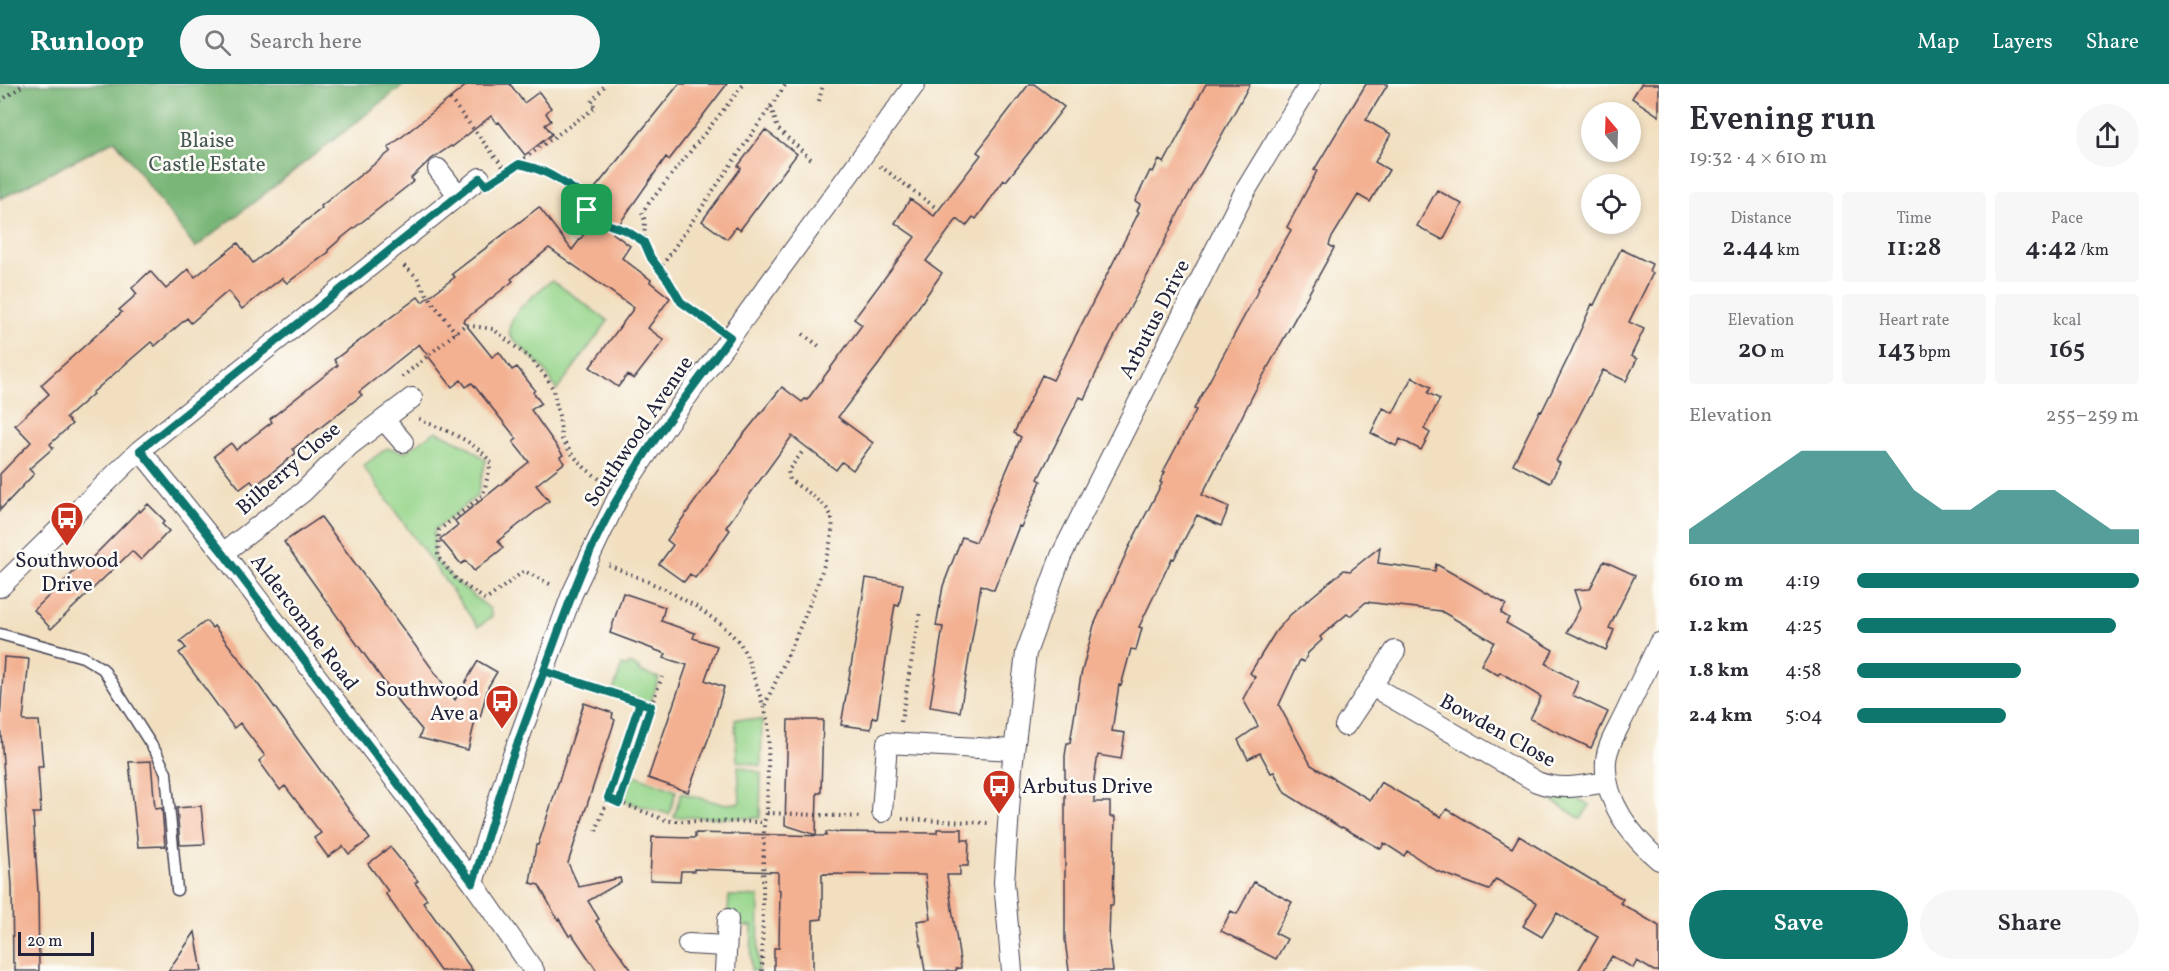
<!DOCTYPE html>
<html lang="en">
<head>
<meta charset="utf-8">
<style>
	:root { --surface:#fff; --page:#f7f7f7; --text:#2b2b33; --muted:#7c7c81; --accent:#0f766e }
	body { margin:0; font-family:Vollkorn,serif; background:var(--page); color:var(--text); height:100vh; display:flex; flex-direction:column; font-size:22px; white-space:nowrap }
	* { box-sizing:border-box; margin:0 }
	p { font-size:20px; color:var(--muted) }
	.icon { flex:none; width:33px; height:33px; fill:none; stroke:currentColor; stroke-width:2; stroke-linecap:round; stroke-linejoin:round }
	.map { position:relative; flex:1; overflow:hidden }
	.sheet { display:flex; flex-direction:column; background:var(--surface); width:510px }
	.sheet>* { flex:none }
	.needle { width:39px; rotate:341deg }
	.fabs { position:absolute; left:1581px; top:18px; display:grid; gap:12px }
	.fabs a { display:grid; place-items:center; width:60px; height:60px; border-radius:50%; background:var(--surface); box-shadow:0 3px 9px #0003; font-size:30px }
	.scale { position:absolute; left:18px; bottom:15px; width:76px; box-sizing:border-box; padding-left:6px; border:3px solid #22223b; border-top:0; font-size:16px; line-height:21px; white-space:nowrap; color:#22223b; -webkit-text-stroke:4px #fdfcf7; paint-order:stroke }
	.pin { position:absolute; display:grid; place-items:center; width:51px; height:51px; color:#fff; margin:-26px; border-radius:12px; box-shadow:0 3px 9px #0006 }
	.round { display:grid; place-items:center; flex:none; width:63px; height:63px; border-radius:32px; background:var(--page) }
	.headline { display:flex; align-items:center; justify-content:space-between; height:102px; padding:0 30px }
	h1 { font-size:33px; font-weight:600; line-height:45px }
	.metrics { display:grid; grid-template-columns:repeat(3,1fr); gap:9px; height:102px; padding:6px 30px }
	.metrics div { display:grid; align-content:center; border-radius:6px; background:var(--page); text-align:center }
	.metrics b { font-size:26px; font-weight:600 }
	.metrics small { font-size:16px; font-weight:400 }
	.metrics p { font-size:16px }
	.chart { height:168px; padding:12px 30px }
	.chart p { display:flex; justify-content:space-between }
	.chart svg { width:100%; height:108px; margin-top:6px; fill:var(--accent); opacity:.7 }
	.cta { display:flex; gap:12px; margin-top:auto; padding:12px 30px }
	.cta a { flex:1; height:69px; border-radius:36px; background:var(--accent); color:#fff; font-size:24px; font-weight:600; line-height:69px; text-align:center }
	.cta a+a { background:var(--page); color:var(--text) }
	ul { padding:0 30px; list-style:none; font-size:20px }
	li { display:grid; grid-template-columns:96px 72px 1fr; align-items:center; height:45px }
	li i { height:15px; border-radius:8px; background:var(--accent) }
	header { display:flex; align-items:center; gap:36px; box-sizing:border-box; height:84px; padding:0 30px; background:var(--accent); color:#fff }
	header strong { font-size:28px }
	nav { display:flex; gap:33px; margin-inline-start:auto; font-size:21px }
	.search { width:420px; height:54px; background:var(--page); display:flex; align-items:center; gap:15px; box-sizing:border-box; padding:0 21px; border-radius:33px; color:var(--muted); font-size:22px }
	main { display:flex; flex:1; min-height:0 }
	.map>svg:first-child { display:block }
	.green { fill:#97d58b; stroke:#5c7c63; stroke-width:1.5 }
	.forest { fill:#79b677; stroke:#4e6c59; stroke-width:1.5 }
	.building { fill:#f3b192 }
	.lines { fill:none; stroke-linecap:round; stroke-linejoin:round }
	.service-casing { stroke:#413e4f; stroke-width:13 }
	.minor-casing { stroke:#413e4f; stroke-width:22 }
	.path { stroke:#413e4f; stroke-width:4; stroke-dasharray:1.5 4.5; stroke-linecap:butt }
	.service { stroke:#fff; stroke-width:10 }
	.minor { stroke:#fff; stroke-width:20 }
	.route-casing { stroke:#fff; stroke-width:12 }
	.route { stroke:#0f766e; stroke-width:8 }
	.labels { text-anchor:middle; stroke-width:5; stroke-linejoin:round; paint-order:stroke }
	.park-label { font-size:21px; fill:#455853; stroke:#fdfcf7 }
	.street-label { font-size:21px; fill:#22223b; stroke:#fdfcf7 }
	.poi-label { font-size:21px; fill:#22223b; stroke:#fdfcf7 }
</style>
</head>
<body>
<header>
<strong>Runloop</strong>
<div class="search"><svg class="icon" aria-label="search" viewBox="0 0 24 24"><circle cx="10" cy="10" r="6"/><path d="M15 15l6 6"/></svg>Search here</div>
<nav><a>Map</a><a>Layers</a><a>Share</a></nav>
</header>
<main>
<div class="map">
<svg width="1659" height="887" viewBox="0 0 1659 887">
	<rect width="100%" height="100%" fill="#fdfcf7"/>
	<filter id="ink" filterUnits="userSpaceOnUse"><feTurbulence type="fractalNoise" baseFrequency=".0167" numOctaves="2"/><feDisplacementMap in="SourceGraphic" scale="12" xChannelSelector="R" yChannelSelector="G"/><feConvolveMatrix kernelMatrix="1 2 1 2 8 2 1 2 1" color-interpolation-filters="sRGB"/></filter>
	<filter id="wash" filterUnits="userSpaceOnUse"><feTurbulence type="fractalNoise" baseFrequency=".008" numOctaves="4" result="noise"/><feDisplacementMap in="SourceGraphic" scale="24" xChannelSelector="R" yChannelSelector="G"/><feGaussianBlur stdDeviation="1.35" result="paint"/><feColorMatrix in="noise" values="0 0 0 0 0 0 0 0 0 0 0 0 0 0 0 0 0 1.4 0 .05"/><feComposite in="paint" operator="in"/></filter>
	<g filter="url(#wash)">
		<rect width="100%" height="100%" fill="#f1dfc0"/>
		<path class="green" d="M552 196 608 237 557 306 544 285 510 252C504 231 537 209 552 196Z
			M436 347 465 361 486 376 477 412 434 446V475L453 495 490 525 492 533 478 543 363 382 387 364 405 368Z
			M629 580 639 584 638 587 659 594 650 620 613 607 622 581 628 583Z
			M639 624 646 626 619 711 611 709Z
			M735 635 762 636 761 682 737 677Z
			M738 682 761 689 760 734 674 733 681 709 722 720 740 719Z
			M632 690 676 707 669 730 623 717Z
			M1556 712 1577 714 1590 721 1581 735 1548 714Z
			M729 812H759L758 887H751L752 842H734L728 829Z"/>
		<path class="forest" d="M0 0H405L195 164 115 56 0 115Z"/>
		<g id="blocks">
			<path class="building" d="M468 0H510L524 19 539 8 551 24 546 29 551 37 545 41 552 50 525 71 499 38 497 39 491 32 452 63 451 62 430 76 411 94 414 97 344 152 328 166 329 168 287 199 282 194 242 225 228 207 191 239 187 234 155 262 151 258 92 309 93 310 66 334 72 340 50 360 53 364 29 385 34 390 0 426V390L31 358 15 341 49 310 41 301 122 228 119 226 137 210 132 204 150 187 166 205 188 185 195 193 238 159 253 179 322 124 321 122 391 67 388 64Z
				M679 0H727L669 76 666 73 613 149 630 162 622 174 651 196 650 198 670 214 648 244 664 256 634 295 627 291 618 303 590 283 634 224 549 164 511 195 513 197 463 237 492 273 499 268 512 286 517 283 535 306 533 308 541 319 531 326 563 371 560 373 564 379 536 401 549 417 498 457 503 464 474 487 466 477 461 480 440 455 458 441 455 437 529 378 513 358 517 355 472 299 466 303 461 296 452 303 419 260 359 308 362 311 293 365 296 369 255 402 251 397 240 405 214 372 231 359 236 366 255 351 272 338 270 335 338 281 334 276 418 213 422 218 455 193 452 190 539 123 572 166 603 125 588 113Z
				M1029 0H1034L1064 23 1030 67 1006 97 1004 96 976 135 973 133 966 142 957 135 926 177 942 189 879 280 838 333 873 359 853 386 842 378 836 386 792 352 726 443 730 446 709 476 695 494 690 490 684 498 659 480 673 461 667 456 739 356 782 303 802 318 805 315 807 316 862 241 854 235 915 153 895 139 910 115 934 132 981 71 977 68Z
				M1206 0H1250L1179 128 1152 183 1105 270 1084 315 1080 313 1075 322 1038 395 1041 397 1021 443 1019 442 994 506 981 501 960 628 930 623 943 543 936 542 943 502 962 453 976 458 1021 353 1014 349 1042 291 1053 296 1139 128 1137 127 1140 120 1135 117 1150 87 1153 88 1159 76 1164 79Z
				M1366 0H1388L1366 36 1391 50 1375 78 1389 86 1370 118 1358 111 1331 155 1329 161 1334 164 1257 303 1202 411 1229 423 1221 442 1197 431 1174 475 1172 474 1139 543 1142 544 1136 566 1131 565 1121 602 1119 601 1112 647 1125 649 1121 675 1098 671 1094 695V718H1110V733H1115L1113 821H1110L1109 858 1113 887H1069L1065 856V672L1067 659H1070L1081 591 1094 541 1128 465 1162 399 1160 398 1165 388H1163L1196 326 1194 325 1206 303 1259 205 1258 204 1291 146 1287 143 1317 87 1314 86Z
				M1641 0H1659V32L1632 14Z
				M765 46 797 70 740 146 736 143 727 155 702 137 741 84 738 82Z
				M1437 106 1462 120 1443 156 1417 142Z
				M1621 165 1652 180 1649 187 1653 189 1629 238 1644 245 1631 272 1637 275 1626 297 1603 286 1556 377 1560 379 1550 399 1513 380 1540 326 1542 327 1570 270 1592 220 1594 221Z
				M1412 293 1431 303 1428 309 1440 315 1424 345 1430 349 1421 366 1400 355 1396 362 1371 349 1383 324 1393 329Z
				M148 420 165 437 162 440 169 447 141 476 132 467 51 545 34 526 79 483 81 485 139 426 140 428Z
				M321 433 455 616 478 577 497 588 488 603 480 634 476 633 468 666 419 654 422 646 397 616 284 458Z
				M1380 463 1378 479 1435 487 1436 480 1506 520 1501 529 1509 534 1506 539 1553 566 1546 580 1578 598 1572 611 1608 628 1591 664 1530 635 1541 613 1500 588 1498 591 1481 581 1494 558 1441 527 1366 518 1350 532 1347 530 1320 553 1322 556 1308 569 1304 578 1300 576 1279 621 1311 681 1370 716 1381 698 1441 733 1447 725 1512 764 1519 752 1623 815 1620 819 1659 842V887H1654L1637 877 1633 884 1612 872 1603 887H1578L1598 853 1557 829 1542 853 1523 842 1537 819 1496 795 1489 806 1437 787 1407 767 1404 772 1384 759 1381 765 1342 743 1341 744 1285 709 1274 688 1271 689 1260 669 1248 675 1238 656 1258 642 1243 615 1255 593 1250 589 1276 547 1290 531 1344 486 1350 487Z
				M1604 477 1635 491 1609 544 1614 546 1606 566 1567 548 1580 524 1574 506 1590 505Z
				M866 494 903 500 899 522 895 521 890 549 877 634 873 633 871 645 841 641Z
				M623 509 665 523 661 537 695 549 693 554 717 562 705 596 724 603 712 645 688 708 648 694 687 581 664 574 666 570 610 549Z
				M206 537 212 544 214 542 244 581 370 755 349 770 343 762 328 773 314 754 321 749 285 702 280 706 259 677 265 672 240 639 234 644 179 569 186 564 180 557Z
				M4 573 29 575 23 637H39L43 683H38L41 729H33L38 808 39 887H15V879H13L12 802 0 637Z
				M584 619 613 629 612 634 615 636 568 779 579 803 620 794 621 798 588 817 599 835 596 837 632 887H597L572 850 569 852 559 835 558 836 539 801 530 799 536 761H538Z
				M788 636H823L821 709H817L816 751 785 741Z
				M151 677 155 725 162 724 165 762 138 763 129 678Z
				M201 722 205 760 180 761 177 724Z
				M937 745H962V756H969L968 782H960V791H947L961 884 956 885V887H925L917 837 931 835 925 791 822 790V835L813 836V887H774V864H779L780 806 778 805V788L694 785V787H681L680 797 650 796 652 753 695 754V749L826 752V748L937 749Z
				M390 763 418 797 415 799 427 815 423 818 473 887H440L385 809 388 807 368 780Z
				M1254 798 1292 818 1275 849 1287 855 1276 875 1221 847 1231 827 1237 830Z
				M195 848 202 887H168Z"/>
		</g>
	</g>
	<g filter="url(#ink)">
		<use href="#blocks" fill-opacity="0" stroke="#413e4f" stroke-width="1.5"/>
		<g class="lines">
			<g class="service-casing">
				<path id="service" d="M0 550 83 573 103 585 157 670 166 689 177 806"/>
			</g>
			<g class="minor-casing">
				<path id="minor" d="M438 85 458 111
					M384 336 403 358
					M140 366 223 469 473 799 534 887
					M223 469 303 408 350 361 412 314
					M0 503 140 366 480 94
					M1659 559C1648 583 1636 606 1625 630 1618 645 1607 661 1606 677 1603 716 1632 753 1659 776
					M1372 602 1537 698C1560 707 1583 702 1607 698
					M1345 642 1395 567
					M882 728 887 659 1014 666
					M473 799 508 685 572 510 620 409 667 340 915 0
					M688 860 726 862
					M725 887 728 835
					M1012 887 1004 798 1012 684 1026 569 1061 472 1244 109 1310 0"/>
			</g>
			<path class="path" d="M450 15 507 88
				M0 17 25 0
				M819 17 823 0
				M771 23 778 45 812 76
				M520 80C547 86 561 97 584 112L587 126C606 138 626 146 644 158
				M880 82 935 123
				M500 92 596 23 591 19 606 0
				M404 182 417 193 426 210 456 249
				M659 186 786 0
				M713 240 682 218 651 174 644 158 645 137 642 128 744 0
				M803 250 819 262
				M402 293 465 241 493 245 532 276 547 294 553 305 559 332 562 355 571 369 585 384 602 397
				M419 335C445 347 474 355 491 379L483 411 439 446 438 473 457 496 486 516 524 487 552 501
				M565 593 640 618 608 714 668 737 764 738 767 729 769 639 748 575 740 559 721 540 695 522 665 505 609 481
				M640 618 651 622 662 593
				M765 621C779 589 843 459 831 432 825 416 803 406 790 396L788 387 803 367
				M901 638 920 527
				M619 718 651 622
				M767 729 862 733
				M902 735 988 739
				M596 747 608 714
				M762 887 764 738"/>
			<use href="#service" class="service"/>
			<use href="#minor" class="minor"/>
		</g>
	</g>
	<g class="lines" filter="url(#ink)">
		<g class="route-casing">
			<path id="route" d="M587 126 584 112C560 97 548 86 519 80L486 101 480 94 140 366 223 469 473 799 508 685 544 587 640 618 608 714 619 719 651 622C616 610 580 599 544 587 566 527 587 465 620 410 652 355 693 304 730 253L681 218 668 196 651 174 644 158 627 147 610 141 587 126"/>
		</g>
		<use href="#route" class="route"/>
	</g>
	<defs>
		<g id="bus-pin" transform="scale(1.725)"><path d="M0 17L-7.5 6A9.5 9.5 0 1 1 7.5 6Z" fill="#c8321e" stroke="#fdfcf7"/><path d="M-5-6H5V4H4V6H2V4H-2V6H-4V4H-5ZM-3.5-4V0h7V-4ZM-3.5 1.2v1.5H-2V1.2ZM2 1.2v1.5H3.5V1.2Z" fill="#fff"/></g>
	</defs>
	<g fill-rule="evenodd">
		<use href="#bus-pin" x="67" y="434"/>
		<use href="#bus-pin" x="502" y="617"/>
		<use href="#bus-pin" x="999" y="702"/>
	</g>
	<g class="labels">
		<g class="park-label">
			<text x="207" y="63">Blaise<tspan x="207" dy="24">Castle Estate</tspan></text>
		</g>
		<g class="street-label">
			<text transform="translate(1154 235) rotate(-63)" y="7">Arbutus Drive</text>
			<text transform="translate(638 347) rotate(-56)" y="7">Southwood Avenue</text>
			<text transform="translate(288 384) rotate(-41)" y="7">Bilberry Close</text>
			<text transform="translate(305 538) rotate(53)" y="7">Aldercombe Road</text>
			<text transform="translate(1498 646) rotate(29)" y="7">Bowden Close</text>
		</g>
		<g class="poi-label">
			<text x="67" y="483">Southwood<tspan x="67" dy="24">Drive</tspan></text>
			<text x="479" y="612" text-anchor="end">Southwood<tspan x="479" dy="24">Ave a</tspan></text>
			<text x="1022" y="709" text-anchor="start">Arbutus Drive</text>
		</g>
	</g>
</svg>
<div class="fabs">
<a><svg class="needle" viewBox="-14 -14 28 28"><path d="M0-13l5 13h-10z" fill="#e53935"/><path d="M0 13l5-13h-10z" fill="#7c7c81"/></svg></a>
<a><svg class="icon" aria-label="locate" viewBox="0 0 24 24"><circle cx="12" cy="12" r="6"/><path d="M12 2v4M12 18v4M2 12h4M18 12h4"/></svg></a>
</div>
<div class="scale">20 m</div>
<div class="pin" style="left:587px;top:126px;background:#1e9e55"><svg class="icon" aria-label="arrive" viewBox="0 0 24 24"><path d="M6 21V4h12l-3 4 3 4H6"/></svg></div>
</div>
<section class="sheet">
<div class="headline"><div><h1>Evening run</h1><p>19:32 · 4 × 610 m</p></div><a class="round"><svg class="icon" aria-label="share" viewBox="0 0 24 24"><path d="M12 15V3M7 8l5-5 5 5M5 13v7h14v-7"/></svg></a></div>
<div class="metrics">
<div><p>Distance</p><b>2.44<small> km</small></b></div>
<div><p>Time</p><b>11:28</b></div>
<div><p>Pace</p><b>4:42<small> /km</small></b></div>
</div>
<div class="metrics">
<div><p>Elevation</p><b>20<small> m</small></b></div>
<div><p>Heart rate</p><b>143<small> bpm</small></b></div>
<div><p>kcal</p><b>165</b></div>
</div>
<div class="chart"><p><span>Elevation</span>255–259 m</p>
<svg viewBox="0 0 160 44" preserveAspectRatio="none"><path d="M0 44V38L10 30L20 22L30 14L40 6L50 6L60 6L70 6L80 22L90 30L100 30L110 22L120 22L130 22L140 30L150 38L160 38V44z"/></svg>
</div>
<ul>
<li><b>610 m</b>4:19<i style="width:100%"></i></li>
<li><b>1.2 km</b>4:25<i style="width:92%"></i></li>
<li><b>1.8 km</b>4:58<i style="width:58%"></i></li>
<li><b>2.4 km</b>5:04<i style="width:53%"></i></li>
</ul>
<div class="cta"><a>Save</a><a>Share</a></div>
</section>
</main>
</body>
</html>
